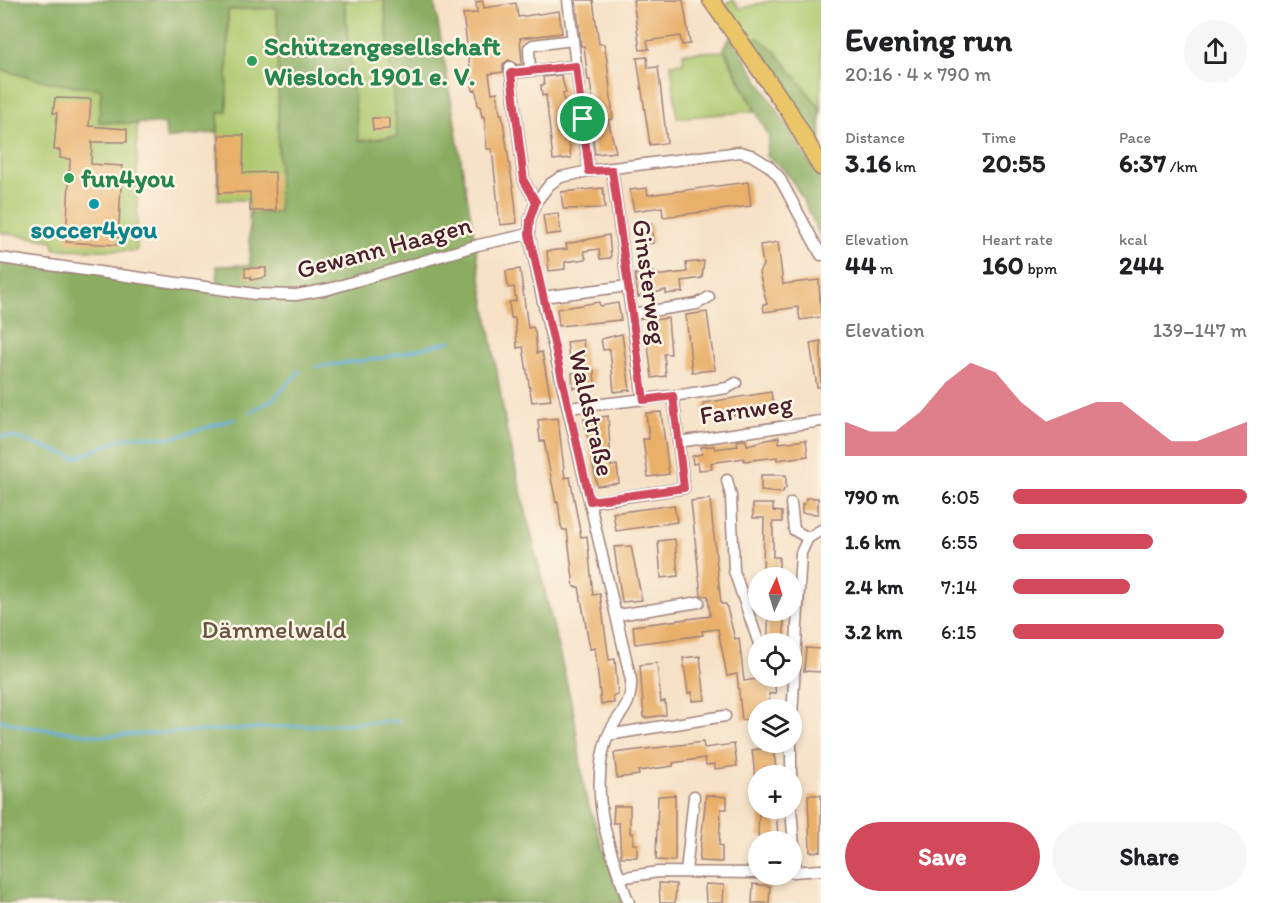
<!DOCTYPE html>
<html lang="en">
<head>
<meta charset="utf-8">
<style>
	:root { --surface:#fff; --page:#f6f6f6; --text:#202124; --muted:#757577; --accent:#d1495b }
	body { margin:0; font-family:Itim,sans-serif; background:var(--page); color:var(--text); height:100vh; display:flex; flex-direction:column; font-size:22px; white-space:nowrap }
	* { box-sizing:border-box; margin:0 }
	p { font-size:20px; color:var(--muted) }
	.icon { flex:none; width:33px; height:33px; fill:none; stroke:currentColor; stroke-width:2; stroke-linecap:round; stroke-linejoin:round }
	.map { position:relative; flex:1; overflow:hidden }
	.drawer { display:flex; flex-direction:column; background:var(--surface); width:450px }
	.drawer>* { flex:none }
	.needle { width:39px; rotate:4deg }
	.tools { position:absolute; left:748px; top:567px; display:grid; gap:12px }
	.tools a { display:grid; place-items:center; width:54px; height:54px; border-radius:50%; background:var(--surface); box-shadow:0 3px 9px #0003; font-size:30px }
	.pin { position:absolute; display:grid; place-items:center; width:51px; height:51px; color:#fff; margin:-26px; border:3px solid #fff; border-radius:50%; box-shadow:0 2px 6px #0007 }
	.round { display:grid; place-items:center; flex:none; width:63px; height:63px; border-radius:32px; background:var(--page) }
	.head { display:flex; align-items:center; justify-content:space-between; height:102px; padding:0 24px }
	h1 { font-size:33px; font-weight:700; line-height:45px }
	.stats { display:grid; grid-template-columns:repeat(3,1fr); gap:9px; height:102px; padding:6px 24px }
	.stats div { display:grid; align-content:center }
	.stats b { font-size:26px; font-weight:700 }
	.stats small { font-size:16px; font-weight:400 }
	.stats p { font-size:16px }
	.chart { height:168px; padding:12px 24px }
	.chart p { display:flex; justify-content:space-between }
	.chart svg { width:100%; height:108px; margin-top:6px; fill:var(--accent); opacity:.7 }
	.primary-button { display:flex; gap:12px; margin-top:auto; padding:12px 24px }
	.primary-button a { flex:1; height:69px; border-radius:36px; background:var(--accent); color:#fff; font-size:24px; font-weight:700; line-height:69px; text-align:center }
	.primary-button a+a { background:var(--page); color:var(--text) }
	ul { padding:0 24px; list-style:none; font-size:20px }
	li { display:grid; grid-template-columns:96px 72px 1fr; align-items:center; height:45px }
	li i { height:15px; border-radius:8px; background:var(--accent) }
	main { display:flex; flex:1; min-height:0 }
	.map>svg:first-child { display:block }
	.green { fill:#adc970; stroke:#7c744e; stroke-width:1.5 }
	.forest { fill:#8aad62; stroke:#6a6646; stroke-width:1.5 }
	.lines { fill:none; stroke-linecap:round; stroke-linejoin:round }
	.stream { stroke:#5facd8; stroke-width:3 }
	.building { fill:#e9b06b }
	.minor-casing { stroke:#a08079; stroke-width:13 }
	.primary-casing { stroke:#a08079; stroke-width:19 }
	.minor { stroke:#fff; stroke-width:10 }
	.primary { stroke:#ebc669; stroke-width:16 }
	.route-casing { stroke:#fff; stroke-width:12 }
	.route { stroke:#d1495b; stroke-width:8 }
	.leisure-dot { fill:#2e9e5b; stroke:#fcf5e5; stroke-width:2 }
	.culture-dot { fill:#0f9aa8; stroke:#fcf5e5; stroke-width:2 }
	.labels { text-anchor:middle; stroke-width:5; stroke-linejoin:round; paint-order:stroke }
	.leisure-label { font-size:26px; font-weight:bold; fill:#27864d; stroke:#fcf5e5; text-anchor:start }
	.culture-label { font-size:26px; font-weight:bold; fill:#0d838f; stroke:#fcf5e5 }
	.street-label { font-size:26px; fill:#4a1f2b; stroke:#fcf5e5 }
	.park-label { font-size:26px; fill:#685240; stroke:#fcf5e5 }
</style>
</head>
<body>
<main>
<div class="map">
<svg width="821" height="903" viewBox="0 0 821 903">
	<rect width="100%" height="100%" fill="#fcf5e5"/>
	<filter id="ink" filterUnits="userSpaceOnUse"><feTurbulence type="fractalNoise" baseFrequency=".0167" numOctaves="2"/><feDisplacementMap in="SourceGraphic" scale="12" xChannelSelector="R" yChannelSelector="G"/><feConvolveMatrix kernelMatrix="1 2 1 2 8 2 1 2 1" color-interpolation-filters="sRGB"/></filter>
	<filter id="wash" filterUnits="userSpaceOnUse"><feTurbulence type="fractalNoise" baseFrequency=".008" numOctaves="4" result="noise"/><feDisplacementMap in="SourceGraphic" scale="24" xChannelSelector="R" yChannelSelector="G"/><feGaussianBlur stdDeviation="1.35" result="paint"/><feColorMatrix in="noise" values="0 0 0 0 0 0 0 0 0 0 0 0 0 0 0 0 0 1.4 0 .05"/><feComposite in="paint" operator="in"/></filter>
	<g filter="url(#wash)">
		<rect width="100%" height="100%" fill="#f6e1c7"/>
		<path class="green" d="M384 0 397 137 358 141 344 1Z
			M733 0 740 9 773 0H821V115L820 108 775 51 758 38 751 42 724 4Z
			M277 8 279 212 249 213 248 200H218V113L227 112 228 10Z
			M724 51 755 111 677 118 671 64 683 63V53Z
			M0 70 58 84 102 89 100 122 137 124V251L54 249 53 241 0 232Z"/>
		<path class="forest" d="M0 0H350L344 1 359 141 397 136 384 0H434L507 432 574 714 585 795 623 903H0V255L218 293 217 266 250 265 249 213 279 212 277 8 228 10 227 112 218 113V132L166 139 165 124 99 122 101 89 58 84 0 70Z
			M731 36 821 181V239C808 211 794 170 766 156L769 137 724 48Z
			M758 38 775 51 820 108 821 156 751 42Z"/>
		<g class="lines">
			<path class="stream" d="M316 367 383 358 451 341
				M250 412 272 400 300 371
				M0 436 14 437 76 458 121 439 140 436 172 438 234 419
				M0 720 26 727 104 736 399 721"/>
		</g>
		<g id="blocks">
			<path class="building" d="M576 0H593L599 44H604L607 60 613 119 608 120 616 152 595 154 591 122H595L590 80H588L584 46H581Z
				M633 0H683L690 44 682 45 680 36 647 41 649 49 640 50Z
				M483 1 484 8 516 3 518 17 559 11 562 33 520 38 522 64 517 65 509 60 503 64V72L489 74 492 93 497 92 500 114H502L515 201 517 223 500 225 492 149H487L484 116 482 117 480 106H478L476 90 473 91 463 14 477 13 476 2Z
				M647 57 648 68 658 67 667 143 650 145 637 58Z
				M561 75 566 93H563L571 158 553 160 546 95 542 96 541 85H544L543 77Z
				M55 98 91 99 89 126 127 129V142H92L91 164 122 166 118 245 66 242 70 159 60 158V150H54L57 113H53Z
				M372 118H389V129L373 130Z
				M219 135H244L243 173 275 172 276 211H250V192L219 193Z
				M748 182 751 206 663 217 662 207 634 211 630 190 647 188 648 195Z
				M603 188 605 208 563 209 561 192Z
				M558 213 561 233 546 235 543 215Z
				M651 224 653 243 637 245 634 226Z
				M609 235 611 258 600 259 599 249 584 251 586 259 565 262V269L549 271 547 251 567 249 566 244Z
				M778 242 783 284 819 280 821 317 800 320 798 307 764 312 763 304H767L759 272 763 265 760 245Z
				M704 261 702 278 682 281 683 292 666 294V290L638 297 635 274 654 272V276L687 272 686 263Z
				M245 268H266V277L251 280V277H245Z
				M520 269 528 328 533 327 535 332 537 353 542 352 551 400 532 402 523 347 517 348 515 318H511L509 302 516 301 514 287 508 288 506 271Z
				M599 302 600 306 618 303 621 320 559 326 557 309Z
				M707 312 715 370 692 372 686 315Z
				M668 318 671 354H664L666 376 652 378 645 321Z
				M622 334 630 390 614 392 610 349 603 350 601 339Z
				M583 340 586 368 594 370 595 387 573 388 572 373 579 372 578 357 569 358 567 342Z
				M821 341V387H817L810 343Z
				M771 392 774 409 705 419 703 403Z
				M661 412 669 474 648 477 643 439H649L646 413Z
				M608 416 611 466 617 465 619 483 597 486 584 419Z
				M558 418 565 478 570 477 581 537 587 536 593 595 600 594 609 660 615 659 618 695 613 696 614 703 601 704 595 648 590 649 579 587H574L567 530H563L561 526 558 502 556 503 544 441H540L538 420Z
				M779 437V443L806 440 808 456 777 460V457L744 461V458L711 463 712 469 699 470 698 463 693 464 692 456 702 454 701 447 714 446 715 449 738 446 737 441 746 440 747 445Z
				M761 475H786V487L782 493 761 491Z
				M806 498H818V514L802 513V504H805Z
				M710 499 721 604H726L735 639 739 638 744 681 764 678V683L774 682 776 693 769 694 771 710H759V718L742 720 737 674 727 676 718 629 702 631 703 635 635 644 633 626 710 616 708 596 701 595 691 501Z
				M753 504H773V511L782 512V522H773V557H779V575H763L764 518H753Z
				M674 505 677 522 616 531 613 513Z
				M675 539 678 576 661 578 658 541Z
				M631 546 642 600 622 602 614 547Z
				M768 618H784V644H774V640H768Z
				M806 648 821 649V672L804 671Z
				M700 656 705 700 692 701V692L688 693 683 658Z
				M657 663 661 702 665 701 666 715 644 718 640 665Z
				M703 742 704 748 734 744 737 766 715 769V764L706 765 705 758 673 763V766L638 771 639 775 617 778 614 753Z
				M773 747 777 776H755L752 750Z
				M675 795V861L656 860 658 796Z
				M706 795 727 797V809H721L719 845 722 846V862L699 861Z
				M808 795H821V851L810 852Z
				M614 806H630V833H633V844H637V857H621L619 823H613Z
				M759 808H776L778 837H758Z
				M659 883 676 884 675 903H660Z
				M705 884 724 885 723 903H706Z
				M753 884 770 886 769 903H752Z"/>
		</g>
	</g>
	<g filter="url(#ink)">
		<use href="#blocks" fill-opacity="0" stroke="#a08079" stroke-width="1.5"/>
		<g class="lines">
			<g class="minor-casing">
				<path id="minor" d="M568 0 589 171
					M510 67 524 181 536 202
					M530 71 529 48 533 45 573 40
					M511 73 576 66
					M612 170 643 400
					M0 258 255 294 296 295 329 289 478 245 529 234
					M542 297 628 286
					M631 314 697 304 709 297
					M568 408 687 394 727 388 736 383
					M678 442 821 421
					M727 480 731 496 734 571 759 644
					M590 502 684 488 673 396
					M791 503 794 530 808 538
					M618 615 699 602
					M792 718 801 553 808 538 821 530
					M608 735 725 716
					M791 742V776
					M791 808 796 872
					M686 872 694 796
					M792 872 821 870
					M619 878 658 872 759 873
					M629 903C609 851 588 792 607 738 616 713 632 712 631 680L542 297 529 234 530 219 536 202 550 184 561 177 589 171 740 152 751 155 769 166 779 177 821 255"/>
			</g>
			<g class="primary-casing">
				<path id="primary" d="M711 0 789 111 821 167"/>
			</g>
			<use href="#minor" class="minor"/>
			<use href="#primary" class="primary"/>
		</g>
	</g>
	<g class="lines" filter="url(#ink)">
		<g class="route-casing">
			<path id="route" d="M576 66 589 171 612 170 644 400 673 396 684 488 590 501 529 234 530 219 536 202 524 181 511 73Z"/>
		</g>
		<use href="#route" class="route"/>
	</g>
	<g class="leisure-dot">
		<circle cx="252" cy="61" r="6"/>
		<circle cx="69" cy="178" r="6"/>
	</g>
	<circle class="culture-dot" cx="94" cy="204" r="6"/>
	<g class="labels">
		<g class="leisure-label">
			<text x="264" y="55">Schützengesellschaft<tspan x="264" dy="30">Wiesloch 1901 e. V.</tspan></text>
			<text x="81" y="187">fun4you</text>
		</g>
		<g class="culture-label">
			<text x="94" y="238">soccer4you</text>
		</g>
		<g class="street-label">
			<text transform="translate(384 247) rotate(-15)" y="9">Gewann Haagen</text>
			<text transform="translate(650 282) rotate(82)" y="9">Ginsterweg</text>
			<text transform="translate(746 409) rotate(-8)" y="9">Farnweg</text>
			<text transform="translate(592 413) rotate(77)" y="9">Waldstraße</text>
		</g>
		<g class="park-label">
			<text x="274" y="638">Dämmelwald</text>
		</g>
	</g>
</svg>
<div class="tools">
<a><svg class="needle" viewBox="-14 -14 28 28"><path d="M0-13l5 13h-10z" fill="#e53935"/><path d="M0 13l5-13h-10z" fill="#757577"/></svg></a>
<a><svg class="icon" aria-label="locate" viewBox="0 0 24 24"><circle cx="12" cy="12" r="6"/><path d="M12 2v4M12 18v4M2 12h4M18 12h4"/></svg></a>
<a><svg class="icon" aria-label="layers" viewBox="0 0 24 24"><path d="M12 4l9 5-9 5-9-5zM3 14l9 5 9-5"/></svg></a>
<a>+</a>
<a>−</a>
</div>
<div class="pin" style="left:583px;top:119px;background:#1e9e55"><svg class="icon" aria-label="arrive" viewBox="0 0 24 24"><path d="M6 21V4h12l-3 4 3 4H6"/></svg></div>
</div>
<section class="drawer">
<div class="head"><div><h1>Evening run</h1><p>20:16 · 4 × 790 m</p></div><a class="round"><svg class="icon" aria-label="share" viewBox="0 0 24 24"><path d="M12 15V3M7 8l5-5 5 5M5 13v7h14v-7"/></svg></a></div>
<div class="stats">
<div><p>Distance</p><b>3.16<small> km</small></b></div>
<div><p>Time</p><b>20:55</b></div>
<div><p>Pace</p><b>6:37<small> /km</small></b></div>
</div>
<div class="stats">
<div><p>Elevation</p><b>44<small> m</small></b></div>
<div><p>Heart rate</p><b>160<small> bpm</small></b></div>
<div><p>kcal</p><b>244</b></div>
</div>
<div class="chart"><p><span>Elevation</span>139–147 m</p>
<svg viewBox="0 0 160 44" preserveAspectRatio="none"><path d="M0 44V30L10 34L20 34L30 26L40 14L50 6L60 10L70 22L80 30L90 26L100 22L110 22L120 30L130 38L140 38L150 34L160 30V44z"/></svg>
</div>
<ul>
<li><b>790 m</b>6:05<i style="width:100%"></i></li>
<li><b>1.6 km</b>6:55<i style="width:60%"></i></li>
<li><b>2.4 km</b>7:14<i style="width:50%"></i></li>
<li><b>3.2 km</b>6:15<i style="width:90%"></i></li>
</ul>
<div class="primary-button"><a>Save</a><a>Share</a></div>
</section>
</main>
</body>
</html>
